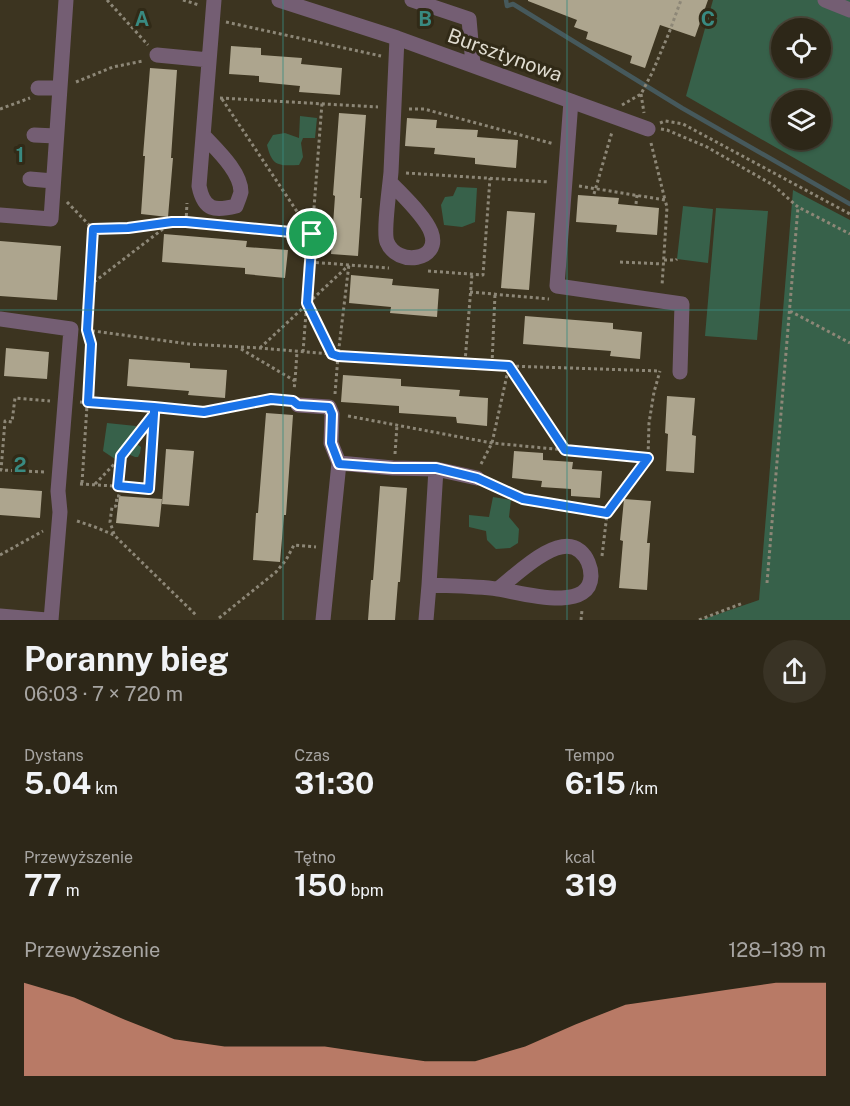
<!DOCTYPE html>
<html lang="pl">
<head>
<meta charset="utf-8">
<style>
	:root { --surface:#2d2718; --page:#393325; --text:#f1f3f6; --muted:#a7a5a2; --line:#484437; --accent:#f49e87 }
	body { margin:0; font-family:"Public Sans",sans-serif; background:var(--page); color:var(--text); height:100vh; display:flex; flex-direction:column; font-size:22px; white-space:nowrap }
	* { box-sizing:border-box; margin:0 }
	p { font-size:20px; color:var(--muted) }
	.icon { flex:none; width:33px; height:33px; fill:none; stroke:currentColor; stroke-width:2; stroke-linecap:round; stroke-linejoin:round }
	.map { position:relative; height:620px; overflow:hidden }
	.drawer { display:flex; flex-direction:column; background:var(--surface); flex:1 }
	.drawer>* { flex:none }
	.fabs { position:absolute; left:771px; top:18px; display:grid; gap:12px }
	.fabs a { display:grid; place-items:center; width:60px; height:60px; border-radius:50%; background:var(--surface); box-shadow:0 2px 4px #0004,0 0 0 2px var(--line); font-size:30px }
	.pin { position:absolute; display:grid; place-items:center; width:51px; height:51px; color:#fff; margin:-26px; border:3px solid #fff; border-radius:50%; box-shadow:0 2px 6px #0007 }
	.round { display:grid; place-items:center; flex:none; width:63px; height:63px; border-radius:32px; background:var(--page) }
	.summary { display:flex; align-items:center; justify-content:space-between; height:102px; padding:0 24px }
	h1 { font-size:33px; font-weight:700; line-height:45px }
	.stats { display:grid; grid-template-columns:repeat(3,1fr); gap:9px; height:102px; padding:6px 24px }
	.stats div { display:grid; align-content:center }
	.stats b { font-size:30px; font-weight:700 }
	.stats small { font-size:16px; font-weight:400 }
	.stats p { font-size:16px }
	.chart { height:168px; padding:12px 24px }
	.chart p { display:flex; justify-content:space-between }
	.chart svg { width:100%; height:108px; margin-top:6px; fill:var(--accent); opacity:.7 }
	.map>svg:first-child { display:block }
	.green { fill:#37614a; fill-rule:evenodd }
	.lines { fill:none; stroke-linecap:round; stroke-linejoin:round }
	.stream { stroke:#46595c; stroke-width:4.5 }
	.building { fill:#ada58e }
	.path { stroke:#8d8777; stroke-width:3; stroke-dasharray:3 3; stroke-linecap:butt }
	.minor { stroke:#745e73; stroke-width:15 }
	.route-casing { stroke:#fff; stroke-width:12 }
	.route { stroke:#1a73e8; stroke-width:8 }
	.grid { fill:none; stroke:#398a81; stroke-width:1.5; stroke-opacity:0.55 }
	.labels { text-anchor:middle; stroke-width:6; stroke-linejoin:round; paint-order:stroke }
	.street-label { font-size:20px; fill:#dfdbcf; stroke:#312a17 }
	.grid-label { font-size:20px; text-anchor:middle; font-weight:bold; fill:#398a81; stroke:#312a17; stroke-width:6; stroke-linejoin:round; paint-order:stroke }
</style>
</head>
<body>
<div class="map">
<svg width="850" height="620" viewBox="0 0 850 620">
	<rect width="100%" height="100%" fill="#3c3420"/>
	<path class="green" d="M713 0H850V190L686 96ZM782 28H820V68H782ZM782 100H820V140H782Z
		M300 116 317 118 315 138H303L301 143 303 157 299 165C278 166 272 166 267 145L273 135 285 133 299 138Z
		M457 187 477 188 475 222 462 227 444 225 441 205 445 197 453 196Z
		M793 190 850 220V620H701L759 600Z
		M683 206 713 209 708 263 677 259Z
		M716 208 768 211 757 340 705 336Z
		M107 423 136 426 134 442 141 447 140 453 138 457H135L128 454 118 461 103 451Z
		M493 497 511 500 509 517 519 529 518 543 510 548 496 549 487 540 486 531 469 527V515L489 517Z"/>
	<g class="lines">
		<path class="stream" d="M506 0 507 6 513 4 682 108 850 204"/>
	</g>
	<path class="building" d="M528 0H708L695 37 660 25 645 68 630 63 632 56 586 39 588 32 574 27 577 20 528 1Z
		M231 46 261 48V55L302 58 301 64 342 68 340 95 299 92 300 86 259 82V76L229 74Z
		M150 68 177 70 171 158H173L168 217 141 214 145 156H143Z
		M339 113 366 115 360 198H362L358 256 331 254 335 196 333 195Z
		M407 118 437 120 436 128 478 130 477 137 518 140 516 168 475 164V158L434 154 435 148 405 146Z
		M578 195 619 198 618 204 659 208 657 235 616 232 617 225 576 222Z
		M507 211 535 213 529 290 501 288Z
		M164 234 247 241 246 247 288 250 285 278 245 274V268L162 262Z
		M0 241 61 246 57 300 0 296Z
		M351 275 393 279 392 285 439 289 437 317 390 313 391 307 349 303Z
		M525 316 613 323V329L642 332 640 359 610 356 611 351 523 344Z
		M6 348 49 352 47 379 4 376Z
		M129 359 190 363V368L227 370 225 398 188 395 189 391 127 386Z
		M343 375 401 379V386L460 390 459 396 488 398 487 426 457 423 456 417 399 413V406L341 402Z
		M667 396 695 398 692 435 696 436 694 473 666 471 668 434 665 433Z
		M266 413 293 415 286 515H284L280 562 253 560 256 513H258Z
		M166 449 194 451 189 506 162 504Z
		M514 451 543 453V460L573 462 572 469 602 471 600 498 571 496V489L541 487 542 481 512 478Z
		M380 486 407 488 400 582H398L395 620H368L371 580H373Z
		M0 488 42 491 40 518 0 515Z
		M119 496 162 499 159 527 116 523Z
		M624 499 651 501 647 543H650L647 590 619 588 623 541 620 540Z"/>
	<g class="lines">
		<path class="path" d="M107 0 148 45
			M183 0 199 5
			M226 22 381 56
			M76 82 113 67 143 61
			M641 94 644 113
			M220 98 378 107
			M222 99 312 234
			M622 105 641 94 652 73 669 33 681 0
			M0 109 30 98
			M409 109H424L554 144
			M660 123 665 121 683 124 850 214
			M661 129 667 130 707 147 773 185 798 207 850 234
			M651 143 665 200
			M406 173 549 182
			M579 186 665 200 667 207 662 286
			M594 194 612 132
			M67 202 93 229
			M636 204 637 195
			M186 222 187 203
			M664 260H676L677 259
			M310 262 389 268
			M620 262 664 264
			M428 271 483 275 490 178
			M90 285 93 229 128 228 170 222
			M470 292 549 299
			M307 304 332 354
			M790 311 850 343
			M86 330 189 344 260 348 332 354 338 356 509 366 660 371
			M260 348 349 265
			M241 349 295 381 294 390
			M303 352 322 103
			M465 362 472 274
			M492 364 495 294
			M510 366 565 450
			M295 381 297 352
			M335 394 338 356 349 264
			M80 402 204 412 271 399 285 400
			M348 416 492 443 648 458 649 423 654 392 660 371
			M395 454 397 425
			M481 464 492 443 509 366
			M44 472 1 470 5 421 12 422 15 398 50 401
			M82 483 91 344 87 330 90 285 172 222 312 234
			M490 483 523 499 607 514 648 458
			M80 484 149 488 154 407
			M95 484 121 457 154 415
			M77 521 95 527 114 535 197 616
			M114 534 110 522 112 507 116 506 117 496H119L118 486 121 458
			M0 555 43 531
			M602 556 607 514
			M767 583 798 207
			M219 618 276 572 286 560 294 545 316 547
			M581 620 582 610
			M699 620 743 603"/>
		<path class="minor" d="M279 0 397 38 648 129
			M412 0 469 19 473 65
			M825 0 850 10
			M157 55 209 60
			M38 88H59
			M571 101 557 286 682 304 680 372
			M34 135 56 136
			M204 136C217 150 241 172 241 192 240 196 238 201 236 206 215 211 204 211 199 186L214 0
			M30 179 53 181
			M390 182C402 195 425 216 431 232 442 261 397 267 387 242 383 232 390 185 391 172L397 38
			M0 215 51 219 66 0
			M0 319 71 329 58 491 60 512 51 620
			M298 405 329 407 332 414 331 443 339 463
			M436 469 477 478
			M0 616 47 620
			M323 620 339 463 393 468 436 469 429 585
			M426 620 429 585C452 586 475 586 498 589 519 592 590 614 591 576 591 567 587 557 580 551 558 532 515 576 498 589"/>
	</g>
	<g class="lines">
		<g class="route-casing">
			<path id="route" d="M312 234 186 222H172L128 228 93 229 87 330 91 344 88 402 154 407V414L121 456 118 486 149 489 154 414V407L204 412 271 399 293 401 298 405 329 407 332 414 331 443 339 464 393 468H436L477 478 523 499 607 513 648 458 565 450 509 366 338 356 332 354 307 303 312 234"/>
		</g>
		<use href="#route" class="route"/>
	</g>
	<path class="grid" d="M283 0V620M567 0V620M0 310H850"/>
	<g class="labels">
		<g class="street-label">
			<text transform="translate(505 55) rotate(20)" y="7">Bursztynowa</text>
		</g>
	</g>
	<g class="grid-label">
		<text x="142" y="26">A</text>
		<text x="425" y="26">B</text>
		<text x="708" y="26">C</text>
		<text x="20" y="162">1</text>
		<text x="20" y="472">2</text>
	</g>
</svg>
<div class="fabs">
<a><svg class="icon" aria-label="locate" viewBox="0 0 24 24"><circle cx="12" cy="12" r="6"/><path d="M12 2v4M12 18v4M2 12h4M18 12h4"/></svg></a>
<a><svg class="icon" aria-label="layers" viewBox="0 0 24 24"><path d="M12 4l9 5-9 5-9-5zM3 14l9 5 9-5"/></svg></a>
</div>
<div class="pin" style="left:312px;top:234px;background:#1e9e55"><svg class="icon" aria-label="arrive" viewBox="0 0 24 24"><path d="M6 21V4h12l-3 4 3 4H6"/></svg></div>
</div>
<section class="drawer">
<div class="summary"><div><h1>Poranny bieg</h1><p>06:03 · 7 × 720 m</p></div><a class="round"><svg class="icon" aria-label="share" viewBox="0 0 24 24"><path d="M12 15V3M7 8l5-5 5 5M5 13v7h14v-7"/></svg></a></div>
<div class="stats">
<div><p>Dystans</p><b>5.04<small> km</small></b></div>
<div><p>Czas</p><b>31:30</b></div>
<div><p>Tempo</p><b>6:15<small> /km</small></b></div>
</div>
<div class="stats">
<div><p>Przewyższenie</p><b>77<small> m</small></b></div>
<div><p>Tętno</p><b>150<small> bpm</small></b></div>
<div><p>kcal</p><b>319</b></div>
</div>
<div class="chart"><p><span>Przewyższenie</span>128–139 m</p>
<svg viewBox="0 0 160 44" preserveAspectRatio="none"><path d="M0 44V6L10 12L20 21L30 29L40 32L50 32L60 32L70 35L80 38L90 38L100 32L110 23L120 15L130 12L140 9L150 6L160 6V44z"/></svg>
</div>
</section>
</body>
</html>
